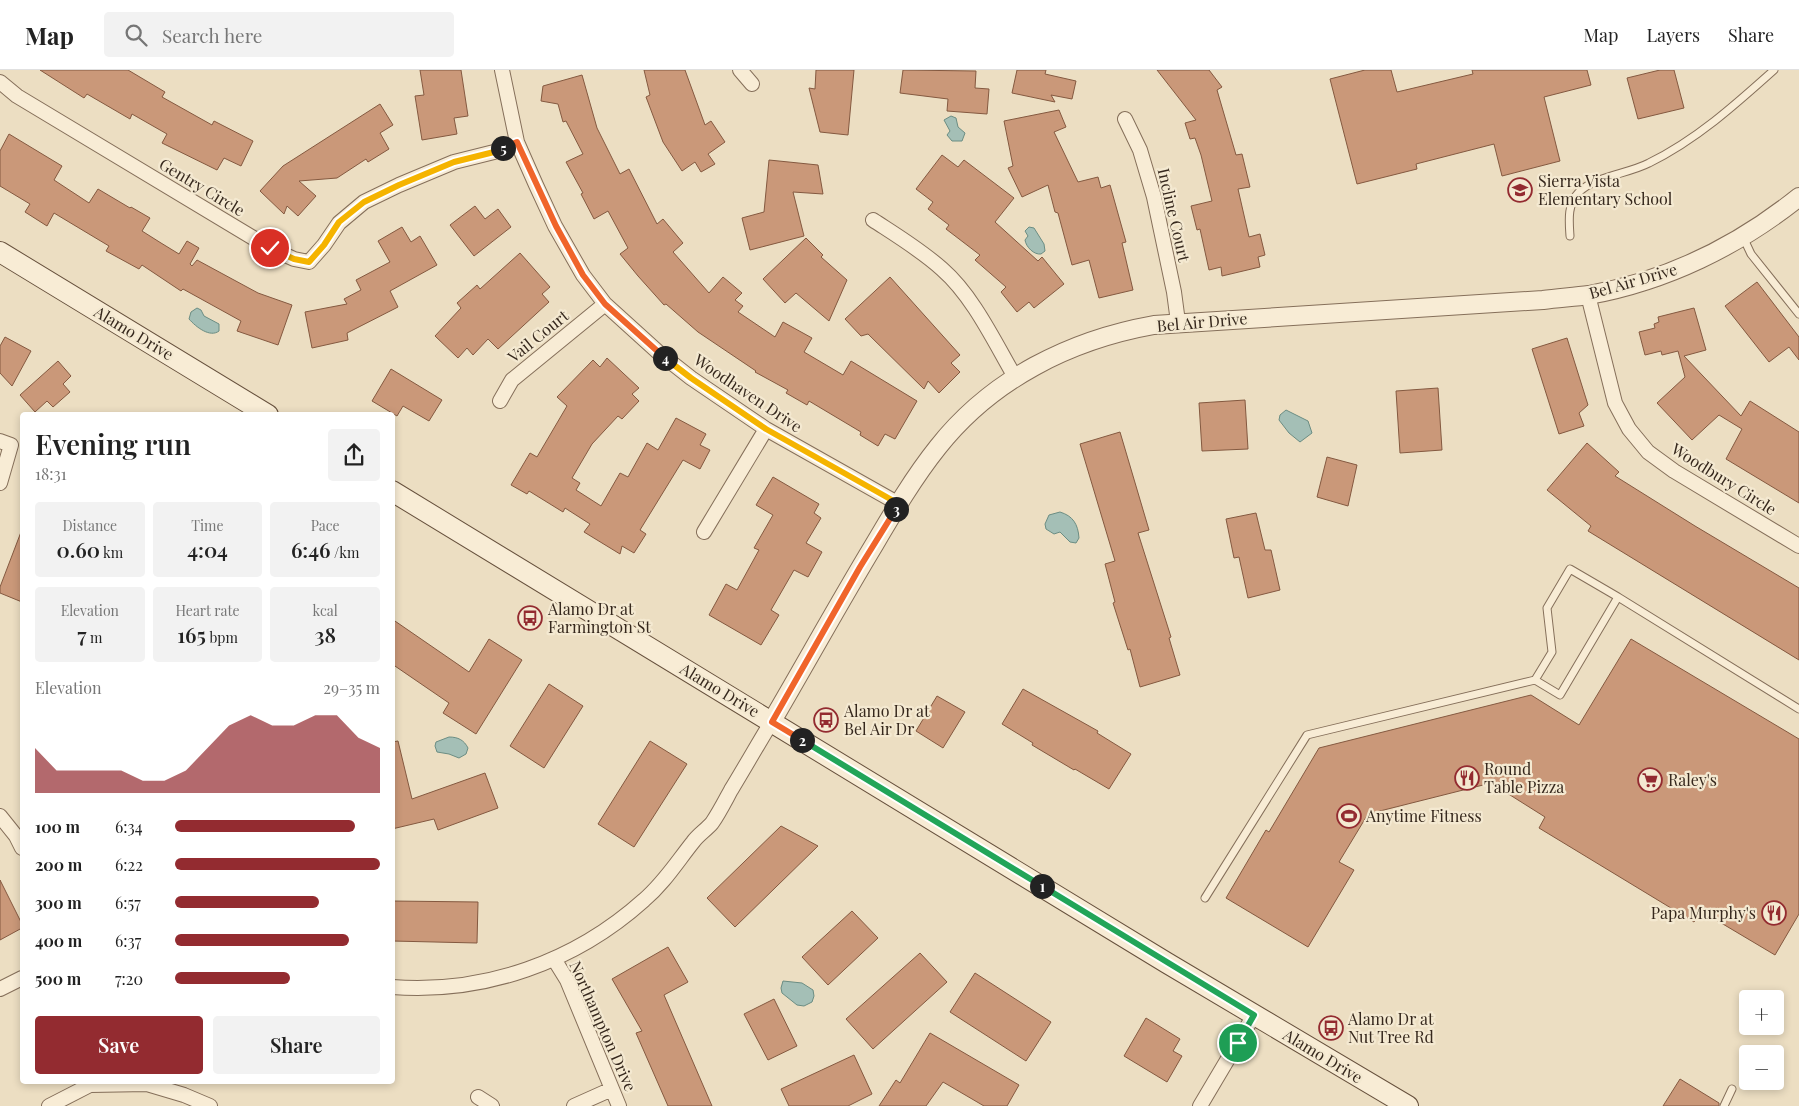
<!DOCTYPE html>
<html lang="en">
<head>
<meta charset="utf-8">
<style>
	:root { --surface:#fff; --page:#f2f2f2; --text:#222; --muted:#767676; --line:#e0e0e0; --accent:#932b30 }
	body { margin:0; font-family:"Playfair Display",serif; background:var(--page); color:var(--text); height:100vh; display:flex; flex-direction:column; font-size:19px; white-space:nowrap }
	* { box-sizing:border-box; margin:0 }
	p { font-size:16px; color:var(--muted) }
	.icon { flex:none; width:28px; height:28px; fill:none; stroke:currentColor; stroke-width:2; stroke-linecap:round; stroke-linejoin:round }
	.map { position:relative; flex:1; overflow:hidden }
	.drawer { position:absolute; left:20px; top:342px; width:375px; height:672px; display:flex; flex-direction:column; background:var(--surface); border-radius:5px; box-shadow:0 2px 8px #0003 }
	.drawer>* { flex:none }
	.tools { position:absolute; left:1739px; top:920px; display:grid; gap:10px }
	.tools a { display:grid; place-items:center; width:45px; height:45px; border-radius:5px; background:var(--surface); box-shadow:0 2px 8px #0003; font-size:25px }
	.pin { position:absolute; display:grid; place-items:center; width:42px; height:42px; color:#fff; margin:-21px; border:2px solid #fff; border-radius:50%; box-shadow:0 1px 5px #0007 }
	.km { position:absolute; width:25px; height:25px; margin:-12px; border-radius:50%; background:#222; color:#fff; font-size:14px; line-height:25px; text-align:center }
	.round { display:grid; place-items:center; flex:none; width:52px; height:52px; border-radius:5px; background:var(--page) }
	.headline { display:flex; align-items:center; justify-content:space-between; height:85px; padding:0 15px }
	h1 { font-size:28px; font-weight:600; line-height:38px }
	.figures { display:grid; grid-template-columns:repeat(3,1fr); gap:8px; height:85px; padding:5px 15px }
	.figures div { display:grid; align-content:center; border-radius:5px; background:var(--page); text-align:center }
	.figures b { font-size:21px; font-weight:600 }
	.figures small { font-size:14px; font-weight:400 }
	.figures p { font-size:14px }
	.chart { height:140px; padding:10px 15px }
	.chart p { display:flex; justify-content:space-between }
	.chart svg { width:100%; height:90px; margin-top:5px; fill:var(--accent); opacity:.7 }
	.button { display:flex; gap:10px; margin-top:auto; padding:10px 15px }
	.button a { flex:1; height:58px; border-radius:5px; background:var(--accent); color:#fff; font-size:20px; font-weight:600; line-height:58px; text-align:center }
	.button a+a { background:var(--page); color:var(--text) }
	ul { padding:0 15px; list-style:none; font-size:16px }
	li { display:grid; grid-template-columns:80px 60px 1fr; align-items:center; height:38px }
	li i { height:12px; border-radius:6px; background:var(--accent) }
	header { display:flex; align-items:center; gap:30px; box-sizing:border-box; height:70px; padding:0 25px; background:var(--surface); border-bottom:1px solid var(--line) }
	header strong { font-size:24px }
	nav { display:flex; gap:28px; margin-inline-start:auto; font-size:18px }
	.search { width:350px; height:45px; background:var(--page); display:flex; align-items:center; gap:12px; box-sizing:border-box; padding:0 18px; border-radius:5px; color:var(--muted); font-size:19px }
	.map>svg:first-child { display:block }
	.water { fill:#a4bfb6; stroke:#6b8d83 }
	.building { fill:#ca9879; stroke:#845940 }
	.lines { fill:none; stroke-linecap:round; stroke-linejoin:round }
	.service-casing { stroke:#856f5a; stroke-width:9 }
	.minor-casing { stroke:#856f5a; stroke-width:16 }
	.tertiary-casing { stroke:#856f5a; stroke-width:20 }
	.secondary-casing { stroke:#67513d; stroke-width:22 }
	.service { stroke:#f8ecd5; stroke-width:7 }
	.minor { stroke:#f8ecd5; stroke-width:14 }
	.tertiary { stroke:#f8ecd5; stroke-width:18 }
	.secondary { stroke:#f8ecd5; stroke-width:20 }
	.split-1-casing { stroke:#fff; stroke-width:10 }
	.split-2-casing { stroke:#fff; stroke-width:10 }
	.split-3-casing { stroke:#fff; stroke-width:10 }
	.split-4-casing { stroke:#fff; stroke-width:10 }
	.split-5-casing { stroke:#fff; stroke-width:10 }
	.split-6-casing { stroke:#fff; stroke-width:10 }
	.split-1 { stroke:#22a559; stroke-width:6 }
	.split-2 { stroke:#22a559; stroke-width:6 }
	.split-3 { stroke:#f0652b; stroke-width:6 }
	.split-4 { stroke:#f5b400; stroke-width:6 }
	.split-5 { stroke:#f0652b; stroke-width:6 }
	.split-6 { stroke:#f5b400; stroke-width:6 }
	.labels { text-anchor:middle; stroke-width:4.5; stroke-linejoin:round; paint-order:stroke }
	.poi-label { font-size:16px; fill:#36281d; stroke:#f4e9d1; text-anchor:start }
	.street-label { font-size:16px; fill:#36281d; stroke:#f4e9d1 }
</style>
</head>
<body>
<header>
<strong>Map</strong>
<div class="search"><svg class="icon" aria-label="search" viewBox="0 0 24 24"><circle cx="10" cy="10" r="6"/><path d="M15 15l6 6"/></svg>Search here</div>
<nav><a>Map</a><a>Layers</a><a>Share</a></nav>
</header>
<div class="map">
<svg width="1799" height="1036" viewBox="0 0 1799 1036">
	<rect width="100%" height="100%" fill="#ecdec2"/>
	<path class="water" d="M951 46 956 48 958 57 965 63 962 71H952L947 65 950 61 944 50Z
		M1029 157 1034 158 1044 174 1045 181 1041 184C1034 185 1026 177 1025 170L1028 166 1025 161Z
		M197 238 201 240 204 246 219 254V261C210 268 196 257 189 249L191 242Z
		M1286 340 1308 351 1312 363 1300 372 1289 363 1279 350 1280 345Z
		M1060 442C1073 446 1078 454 1079 468L1076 473 1070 472 1060 462 1054 464 1046 459 1045 454 1049 445Z
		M449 667C458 667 464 670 468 678L466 684 459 688 449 684 437 682 435 676 436 672Z
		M783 911 802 913 813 920 814 926 812 932 804 936 797 935 782 923 781 918Z"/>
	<path class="building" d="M40 0H128L165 22 162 27 212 55 214 51 253 71 241 96 224 88 217 100 162 73 167 64 132 44 130 49 87 24 84 28Z
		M420 0H461L468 46 454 48 457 64 422 70 415 26 424 25Z
		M644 0H685L705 55 711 51 725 72 708 84 715 94 701 102 695 92 682 101 663 72 646 27 650 25Z
		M816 0H854L848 65 820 62 809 18 815 19Z
		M903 0 976 1 975 18 989 19 987 44 947 41 948 29 900 23Z
		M1017 0H1046L1045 4 1076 11 1072 29 1051 25 1055 32 1012 23Z
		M1157 0H1209L1222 17 1217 20 1236 85 1242 84 1250 117 1238 119 1249 167 1260 164 1265 185 1258 187 1260 197 1222 206 1221 197 1209 200 1200 159 1197 160 1191 136 1212 131 1201 85 1195 68 1190 69 1185 53 1196 50Z
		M1365 0H1391L1397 22 1473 4 1472 0H1587L1591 15 1544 27 1560 91 1502 106 1494 74 1416 94 1417 99 1357 114 1330 9Z
		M1660 0H1674L1684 38 1638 49 1627 8Z
		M582 5 597 58 620 104 629 99 657 154 663 149 683 173 673 182 709 223 723 207 742 223 735 230 743 236 738 242 775 267 783 252 812 268 804 282 843 305 851 291 917 331 895 369 885 364 878 376 860 365 861 362 809 331 807 335 786 323 788 320 755 302 756 301 698 262 666 234 664 235 638 206 620 184 628 178 608 141 594 149 581 124 583 123 566 92 583 84 566 51 563 52 558 34 541 31 543 16Z
		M380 34 393 55 380 63 389 79 368 92 366 89 337 108 299 111 316 126 298 146 287 136 284 144 260 121 283 96Z
		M1059 40 1066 57 1054 62 1078 112 1098 107 1101 118 1110 115 1126 172 1122 173 1133 220 1099 228 1089 190 1072 195 1058 143 1055 142 1048 115 1022 127 1008 98 1013 96 1004 51Z
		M9 64 62 96 54 110 89 133 98 119 130 138 131 137 150 148 142 161 161 173 179 184 187 171 199 178 190 194 192 196 197 190 258 223 292 235 278 275 237 261 241 251 183 219 181 221 142 195 139 199 106 181 109 176 54 143 47 156 25 142 30 134 0 116V81Z
		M942 85 958 97 964 90 1014 128 995 152 1038 191 1042 187 1064 214 1034 238 1029 232 1017 242 1001 222 1006 217 975 190 980 185 946 159 949 155 928 139 933 132 916 119Z
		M769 90 818 95 823 124 793 122 804 166 750 180 742 148 764 142Z
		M475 136 485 149 498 139 511 157 474 186 450 155Z
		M402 157 411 172 420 166 437 195 390 221 398 237 347 263 348 270 312 278 305 242 347 234 344 229 361 220 356 210 390 192 378 171Z
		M806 168 823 185 821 187 847 210 829 251 796 223 785 233 763 209Z
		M520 183 550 217 542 224 549 232 498 279 488 269 473 285 467 278 458 288 435 266 461 238 457 233 477 215 480 219Z
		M890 207 960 285 951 293 960 302 939 323 928 311 924 319 868 264 861 266 845 249Z
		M1757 212 1799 267V290L1789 277 1769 292 1725 236Z
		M1694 238 1706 280 1684 286 1741 346 1750 331 1799 362V433L1726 389 1742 359 1719 345 1692 370 1657 333 1685 307 1678 281 1662 285 1661 281 1645 285 1639 262 1655 258 1654 254 1659 252 1658 247Z
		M5 267 31 281 12 316 0 303V276Z
		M1567 268 1588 335 1579 343 1584 356 1559 364 1532 279Z
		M607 288 639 318 632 324 639 331 622 349 618 346 592 374 572 408 580 413 576 420 601 436 620 403 628 407 647 373 658 380 676 348 706 364 700 375 710 380 700 399 683 390 640 460 646 464 634 483 622 476 620 484 584 462 590 454 565 438 563 442 529 421 527 424 511 415 530 383 537 387 567 336 557 327 593 290 600 297Z
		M58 291 71 306 63 314 70 322 53 337 47 331 35 342 20 325Z
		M391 299 442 330 429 351 403 336 397 346 372 331Z
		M1438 318 1442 380 1400 383 1396 321Z
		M1245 330 1248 379 1202 381 1199 333Z
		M1120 362 1149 460 1138 463 1171 567 1169 568 1180 605 1140 617 1130 579 1128 580 1113 533 1115 532 1105 494 1115 491 1080 374Z
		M1587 373 1619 402 1615 406 1695 456 1799 518V590L1588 461 1591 456 1547 420Z
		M1327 387 1357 395 1348 436 1317 427Z
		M773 407 819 434 814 443 821 448 806 473 822 482 808 507 794 500 771 540 779 545 761 575 709 545 726 514 737 520 759 480 754 478 773 445 756 435Z
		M1256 443 1265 480H1271L1280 520 1248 528 1239 487 1234 488 1226 449Z
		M21 462H22V532L0 523V517Z
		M392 549 469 602 489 569 522 590 476 664 443 643 449 633 392 594Z
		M1631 569 1799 669V844L1775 885 1701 841 1694 852 1539 758 1545 747 1491 713 1368 744 1339 792 1354 800 1308 877 1226 828 1266 760 1269 762 1319 678 1531 625 1579 655Z
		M549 614 583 636 544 698 510 676Z
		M1023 619 1098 661 1097 663 1131 684 1109 719 1075 699 1074 700 1032 675 1033 673 1002 654Z
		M937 626 965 642 943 678 916 661Z
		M398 671 412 729 485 703 498 738 438 760 434 749 392 759V672Z
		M650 671 687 694 634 777 598 754Z
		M781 756 818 776 735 857 707 828Z
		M0 810 22 854V858L0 870Z
		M392 831 478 832 477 873 392 871Z
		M852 841 878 868 828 915 802 887Z
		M668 877 688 912 664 925 712 1036H668L636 963 642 961 612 909Z
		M920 883 947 912 873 979 846 949Z
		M975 903 1051 952 1026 991 950 942Z
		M774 929 797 976 768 990 744 944Z
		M1146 948 1180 969 1173 981 1182 986 1167 1012 1124 986Z
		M930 963 1019 1015 1007 1036H984L943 1012 926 1036H879L896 1010 900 1013Z
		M854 985 872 1024 848 1036H789L781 1019Z
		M1680 1009 1719 1033V1036H1663Z"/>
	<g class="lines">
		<g class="service-casing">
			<path id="service" d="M1570 166C1569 151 1567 134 1579 122 1595 106 1628 104 1649 93 1696 70 1735 35 1774 0
				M1743 167 1751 184 1799 244
				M1535 610 1552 582 1547 538 1570 499 1618 527
				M1205 828 1307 665 1535 610 1560 625 1618 527 1799 639
				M1724 1036 1732 1019"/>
		</g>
		<g class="minor-casing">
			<path id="minor" d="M502 0 517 72 536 115 555 156 583 205 605 234 658 282 691 308 766 359 899 434
				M740 0 752 14
				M0 12 17 26 270 178 294 189 309 192 324 175 339 153 364 132 399 115 454 92 494 82 517 72
				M1125 49 1140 80 1154 127 1174 222 1178 252
				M873 150C896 165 921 180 942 199 973 226 994 271 1015 307
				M1588 225 1615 333 1629 359 1648 382 1674 401 1799 476
				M500 331 512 310 605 234
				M0 371 11 375 0 413
				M704 462 766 359
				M0 746 16 766 22 778
				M554 889 567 910 619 1036
				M392 917C485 924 575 892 644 830 664 813 677 792 693 772 698 765 706 760 712 753 719 743 725 731 731 720 745 697 758 674 772 651
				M0 919 22 908
				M478 1027 492 1036
				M49 1036 90 1015 147 1014 184 1025 210 1036
				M574 1036 612 1019
				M1200 1036 1254 945"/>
		</g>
		<g class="tertiary-casing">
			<path id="tertiary" d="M772 651C806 593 839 533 874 475 894 441 914 407 938 377 992 309 1070 270 1154 255L1543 230C1558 228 1574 227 1589 225 1666 211 1738 176 1799 127"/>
		</g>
		<g class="secondary-casing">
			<path id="secondary" d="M0 182 268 345
				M392 421 1167 893 1408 1036"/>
		</g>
		<use href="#service" class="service"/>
		<use href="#minor" class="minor"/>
		<use href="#tertiary" class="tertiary"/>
		<use href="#secondary" class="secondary"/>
	</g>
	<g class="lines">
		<g class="split-1-casing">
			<path id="split-1" d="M1042 816 1254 945 1238 973"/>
		</g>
		<g class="split-2-casing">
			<path id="split-2" d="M802 670 1042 816"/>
		</g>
		<g class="split-3-casing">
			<path id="split-3" d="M802 670 772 652 860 497 896 439"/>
		</g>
		<g class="split-4-casing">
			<path id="split-4" d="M665 288 691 308 766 359 899 434 896 439"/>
		</g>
		<g class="split-5-casing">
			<path id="split-5" d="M503 78 517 72 556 156 583 205 605 234 665 288"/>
		</g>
		<g class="split-6-casing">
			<path id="split-6" d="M270 178 294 189 309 192 324 175 339 152 364 132 399 115 454 92 494 82 503 78"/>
		</g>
		<use href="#split-1" class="split-1"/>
		<use href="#split-2" class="split-2"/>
		<use href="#split-3" class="split-3"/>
		<use href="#split-4" class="split-4"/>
		<use href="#split-5" class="split-5"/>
		<use href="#split-6" class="split-6"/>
	</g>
	<defs>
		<g id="school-ring" transform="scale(1.25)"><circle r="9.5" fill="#f4e9d1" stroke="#932b30" stroke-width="1.5"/><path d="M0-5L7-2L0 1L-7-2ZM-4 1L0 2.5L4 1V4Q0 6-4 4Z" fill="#932b30"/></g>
		<g id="bus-ring" transform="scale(1.25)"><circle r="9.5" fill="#f4e9d1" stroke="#932b30" stroke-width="1.5"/><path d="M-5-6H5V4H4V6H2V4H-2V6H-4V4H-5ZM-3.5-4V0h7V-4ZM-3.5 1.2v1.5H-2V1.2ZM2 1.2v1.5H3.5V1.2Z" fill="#932b30"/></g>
		<g id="restaurant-ring" transform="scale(1.25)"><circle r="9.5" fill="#f4e9d1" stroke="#932b30" stroke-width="1.5"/><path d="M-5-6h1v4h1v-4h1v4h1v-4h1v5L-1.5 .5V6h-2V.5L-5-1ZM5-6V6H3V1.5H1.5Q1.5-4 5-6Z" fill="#932b30"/></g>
		<g id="supermarket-ring" transform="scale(1.25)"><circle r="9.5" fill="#f4e9d1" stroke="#932b30" stroke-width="1.5"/><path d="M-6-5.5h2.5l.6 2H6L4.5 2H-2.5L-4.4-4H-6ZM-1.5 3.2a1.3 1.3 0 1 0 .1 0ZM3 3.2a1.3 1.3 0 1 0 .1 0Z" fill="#932b30"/></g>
		<g id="stadium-ring" transform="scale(1.25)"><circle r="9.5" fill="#f4e9d1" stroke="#932b30" stroke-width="1.5"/><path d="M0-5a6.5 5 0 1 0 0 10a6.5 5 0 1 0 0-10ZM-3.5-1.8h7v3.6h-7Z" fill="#932b30"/></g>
	</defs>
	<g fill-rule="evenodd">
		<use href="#school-ring" x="1520" y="120"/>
		<use href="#bus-ring" x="530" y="548"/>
		<use href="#bus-ring" x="826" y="650"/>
		<use href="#restaurant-ring" x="1467" y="708"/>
		<use href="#supermarket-ring" x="1650" y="710"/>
		<use href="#stadium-ring" x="1349" y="746"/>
		<use href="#restaurant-ring" x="1774" y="843"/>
		<use href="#bus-ring" x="1331" y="958"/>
	</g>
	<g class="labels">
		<g class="poi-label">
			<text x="1538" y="117">Sierra Vista<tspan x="1538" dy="18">Elementary School</tspan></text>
			<text x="548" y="545">Alamo Dr at<tspan x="548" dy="18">Farmington St</tspan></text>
			<text x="844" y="647">Alamo Dr at<tspan x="844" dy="18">Bel Air Dr</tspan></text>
			<text x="1484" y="705">Round<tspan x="1484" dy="18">Table Pizza</tspan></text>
			<text x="1668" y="716">Raley's</text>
			<text x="1366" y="752">Anytime Fitness</text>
			<text x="1756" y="849" text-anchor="end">Papa Murphy's</text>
			<text x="1348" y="955">Alamo Dr at<tspan x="1348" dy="18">Nut Tree Rd</tspan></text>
		</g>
		<g class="street-label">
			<text transform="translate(202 117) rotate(31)" y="6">Gentry Circle</text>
			<text transform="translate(1174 145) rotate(77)" y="6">Incline Court</text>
			<text transform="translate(1633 211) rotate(-16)" y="6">Bel Air Drive</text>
			<text transform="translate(1202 252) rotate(-5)" y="6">Bel Air Drive</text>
			<text transform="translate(134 263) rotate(31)" y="6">Alamo Drive</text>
			<text transform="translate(538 266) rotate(-39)" y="6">Vail Court</text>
			<text transform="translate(748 323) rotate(34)" y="6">Woodhaven Drive</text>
			<text transform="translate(1724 409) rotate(32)" y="6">Woodbury Circle</text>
			<text transform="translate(720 620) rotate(31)" y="6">Alamo Drive</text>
			<text transform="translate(603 956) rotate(66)" y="6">Northampton Drive</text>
			<text transform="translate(1323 986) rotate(31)" y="6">Alamo Drive</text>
		</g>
	</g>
</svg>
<div class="tools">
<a>+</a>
<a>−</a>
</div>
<div class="pin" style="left:1238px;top:973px;background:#1e9e55"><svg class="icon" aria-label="arrive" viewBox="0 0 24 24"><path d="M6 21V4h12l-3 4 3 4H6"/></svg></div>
<div class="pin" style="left:270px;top:178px;background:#d93025"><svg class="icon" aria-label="check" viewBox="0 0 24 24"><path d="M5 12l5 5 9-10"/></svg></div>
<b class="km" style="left:1042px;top:816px">1</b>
<b class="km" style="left:802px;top:670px">2</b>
<b class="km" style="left:896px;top:439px">3</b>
<b class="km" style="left:665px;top:288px">4</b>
<b class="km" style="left:503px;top:78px">5</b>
<section class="drawer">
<div class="headline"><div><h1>Evening run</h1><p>18:31</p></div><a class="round"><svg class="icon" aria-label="share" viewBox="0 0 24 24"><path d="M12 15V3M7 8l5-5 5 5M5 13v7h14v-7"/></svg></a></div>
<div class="figures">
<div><p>Distance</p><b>0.60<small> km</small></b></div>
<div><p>Time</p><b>4:04</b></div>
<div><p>Pace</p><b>6:46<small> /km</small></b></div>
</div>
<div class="figures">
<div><p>Elevation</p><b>7<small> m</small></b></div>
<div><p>Heart rate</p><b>165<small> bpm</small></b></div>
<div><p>kcal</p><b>38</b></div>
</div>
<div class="chart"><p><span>Elevation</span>29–35 m</p>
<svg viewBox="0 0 160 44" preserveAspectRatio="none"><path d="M0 44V22L10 33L20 33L30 33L40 33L50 38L60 38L70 33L80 22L90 11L100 6L110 11L120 11L130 6L140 6L150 17L160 22V44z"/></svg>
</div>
<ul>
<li><b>100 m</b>6:34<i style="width:88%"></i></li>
<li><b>200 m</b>6:22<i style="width:100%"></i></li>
<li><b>300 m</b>6:57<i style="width:70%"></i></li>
<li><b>400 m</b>6:37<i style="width:85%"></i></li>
<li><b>500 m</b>7:20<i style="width:56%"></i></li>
</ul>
<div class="button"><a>Save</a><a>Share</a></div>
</section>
</div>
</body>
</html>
